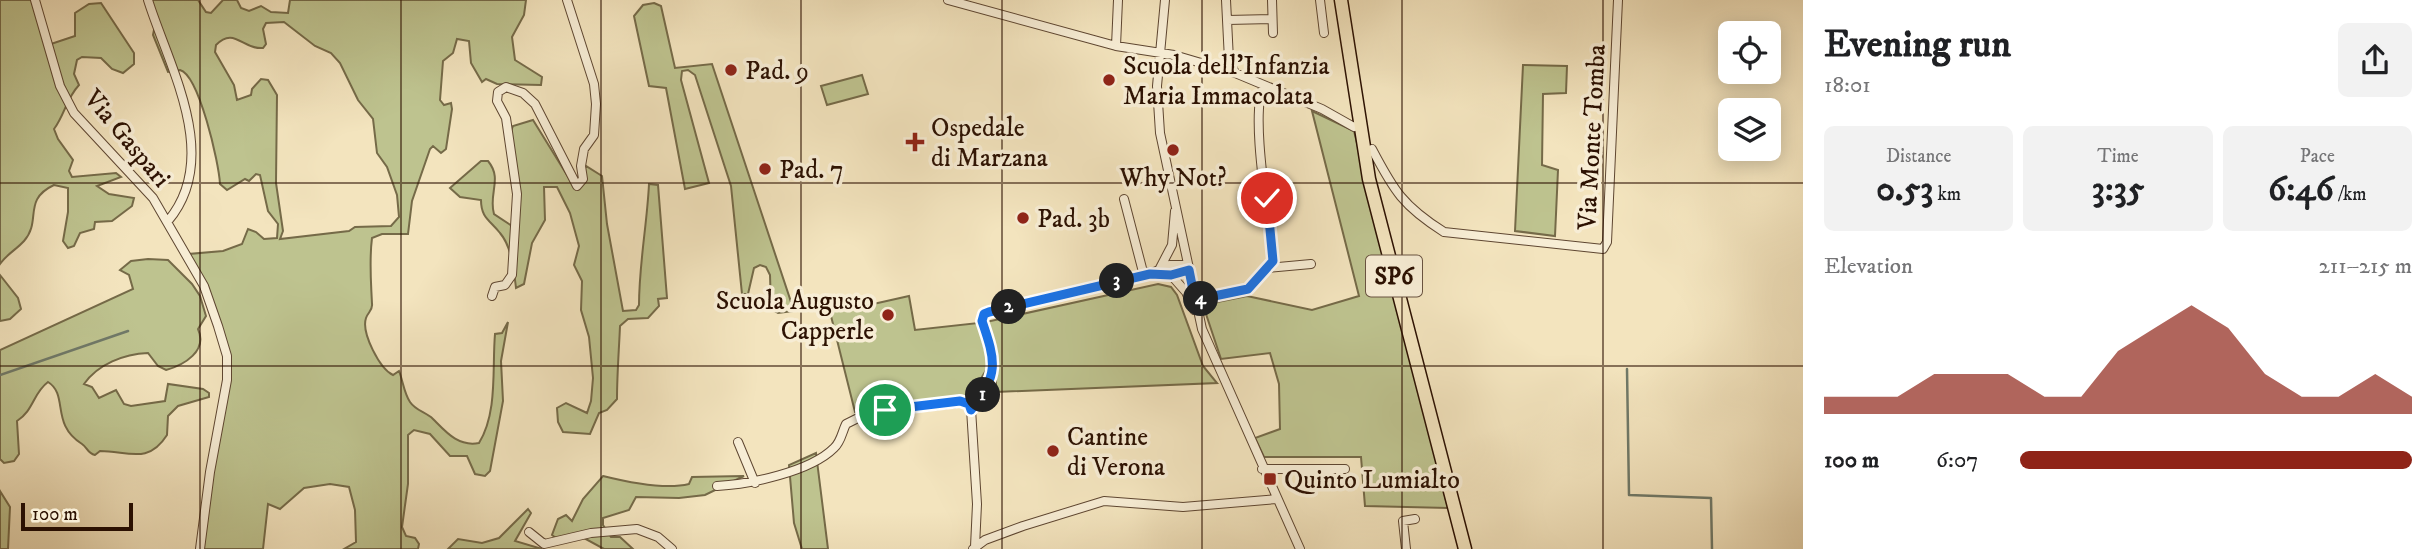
<!DOCTYPE html>
<html lang="en">
<head>
<meta charset="utf-8">
<style>
	:root { --surface:#fff; --page:#f2f2f2; --text:#202124; --muted:#757577; --accent:#8f2418 }
	body { margin:0; font-family:"IM FELL DW Pica",serif; background:var(--page); color:var(--text); height:100vh; display:flex; flex-direction:column; font-size:26px; white-space:nowrap }
	* { box-sizing:border-box; margin:0 }
	p { font-size:23px; color:var(--muted) }
	.icon { flex:none; width:38px; height:38px; fill:none; stroke:currentColor; stroke-width:2; stroke-linecap:round; stroke-linejoin:round }
	.map { position:relative; flex:1; overflow:hidden }
	.details { display:flex; flex-direction:column; background:var(--surface); width:630px }
	.details>* { flex:none }
	.buttons { position:absolute; left:1718px; top:21px; display:grid; gap:14px }
	.buttons a { display:grid; place-items:center; width:63px; height:63px; border-radius:10px; background:var(--surface); box-shadow:0 4px 18px #0003; font-size:35px }
	.scale { position:absolute; left:21px; bottom:18px; width:112px; box-sizing:border-box; padding-left:7px; border:4px solid #2c1102; border-top:0; font-size:19px; line-height:24px; white-space:nowrap; color:#2c1102; -webkit-text-stroke:5px #f7edd5; paint-order:stroke }
	.pin { position:absolute; display:grid; place-items:center; width:60px; height:60px; color:#fff; margin:-30px; border:4px solid #fff; border-radius:50%; box-shadow:0 2px 7px #0007 }
	.km { position:absolute; width:35px; height:35px; margin:-18px; border-radius:50%; background:#222; color:#fff; font-size:19px; line-height:35px; text-align:center }
	.round { display:grid; place-items:center; flex:none; width:74px; height:74px; border-radius:10px; background:var(--page) }
	.summary { display:flex; align-items:center; justify-content:space-between; height:119px; padding:0 21px }
	h1 { font-size:38px; font-weight:700; line-height:52px }
	.metrics { display:grid; grid-template-columns:repeat(3,1fr); gap:10px; height:119px; padding:7px 21px }
	.metrics div { display:grid; align-content:center; border-radius:10px; background:var(--page); text-align:center }
	.metrics b { font-size:35px; font-weight:700 }
	.metrics small { font-size:19px; font-weight:400 }
	.metrics p { font-size:19px }
	.chart { height:196px; padding:14px 21px }
	.chart p { display:flex; justify-content:space-between }
	.chart svg { width:100%; height:126px; margin-top:7px; fill:var(--accent); opacity:.7 }
	ul { padding:0 21px; list-style:none; font-size:23px }
	li { display:grid; grid-template-columns:112px 84px 1fr; align-items:center; height:52px }
	li i { height:18px; border-radius:9px; background:var(--accent) }
	main { display:flex; flex:1; min-height:0 }
	.map>svg:first-child { display:block }
	.green { fill:#bec38f; stroke:#756a48; stroke-width:2; fill-rule:evenodd }
	.lines { fill:none; stroke-linecap:round; stroke-linejoin:round }
	.stream { stroke:#707968; stroke-width:2.5 }
	.minor-casing { stroke:#5e4631; stroke-width:10 }
	.highway-casing { stroke:#2c1102; stroke-width:15 }
	.minor { stroke:#f7edd5; stroke-width:8 }
	.highway { stroke:#f3e4be; stroke-width:12 }
	.route-casing { stroke:#fff; stroke-width:14 }
	.route { stroke:#1a73e8; stroke-width:9 }
	.grid { fill:none; stroke:#2c1102; stroke-width:2; stroke-opacity:0.55 }
	.poi-dot { fill:#8f2418; stroke:#f7edd5; stroke-width:2.5 }
	.labels { text-anchor:middle; stroke-width:7; stroke-linejoin:round; paint-order:stroke }
	.shield { fill:#f7edd5; stroke:#695341; stroke-width:2 }
	.shield-label { font-size:24px; font-weight:bold; fill:#2c1102 }
	.poi-label { font-size:26px; fill:#2c1102; stroke:#f7edd5; text-anchor:start }
	.street-label { font-size:26px; fill:#2c1102; stroke:#f7edd5 }
</style>
</head>
<body>
<main>
<div class="map">
<svg width="1803" height="549" viewBox="0 0 1803 549">
	<rect width="100%" height="100%" fill="#f3e4be"/>
	<filter id="stains"><feTurbulence type="fractalNoise" baseFrequency=".00286" numOctaves="4"/><feColorMatrix values="0 0 0 0 .2 0 0 0 0 .09 0 0 0 0 .02 0 0 0 .5 -.17"/></filter>
	<radialGradient id="worn" r=".72"><stop offset=".6" stop-color="#630" stop-opacity="0"/><stop offset="1" stop-color="#630" stop-opacity=".3"/></radialGradient>
	<path class="green" d="M0 0H35L48 45 75 36V13L89 4 101 3 134 53V64L123 73 112 69 101 58 82 57 77 60 74 74 79 85C66 99 65 114 54 129L58 139 73 160 69 171 72 177 116 173 121 177 97 186 109 194 134 198 132 206 112 221 95 222 94 229 80 233 74 246 68 248 63 241 68 212V188L54 185C22 200 42 221 24 241 17 249 7 254 0 264Z
		M145 0H198L206 12 211 13 223 0H237L241 8 249 11 261 6 271 12 288 13 290 0H526L524 15 512 37 515 60 542 77 541 85 497 84 486 79 482 82 471 63 469 41 457 39 453 53 443 61 440 100 444 105 451 103 452 109 446 149 441 153 433 146 430 149 412 201 408 234H382L372 238C369 261 371 281 372 304 373 310 368 312 366 318 361 333 380 369 393 375L399 371C403 381 404 393 410 402 416 411 426 412 433 419 446 432 458 447 479 443 498 412 492 368 495 334L502 333 508 322 501 361 503 401 490 471 485 476 475 474 467 456H450L430 434 414 430 408 435V484L402 527 406 536 415 538 419 544 418 549H344L356 542 355 510 349 487 330 484 304 488 280 509 268 504 263 549H203L227 359 189 254 223 251 242 244 248 229 256 232 264 239 277 238 278 224 268 211 260 175 256 174 249 181 245 179 227 190 220 184C219 163 199 75 180 70L168 72 153 35 156 20ZM284 22 315 46 331 53 340 63 358 100 373 119 377 153 387 167 397 195 399 217 391 226 355 227 349 231 280 239 283 231 276 183 277 95 268 80 261 79 252 89 251 95 237 100 234 85 215 52 216 45C234 26 243 50 263 48L266 44 263 29 266 23Z
		M654 3 661 6 675 68 712 64 794 311 778 313 771 309 770 275 766 267 760 265 754 268 748 294H742L731 186 695 75 688 70 682 71 681 80 709 183 685 189 666 88 649 86 634 16 643 5Z
		M1523 65 1567 66 1566 93 1543 94 1542 165 1558 170 1555 236 1515 231Z
		M862 75 868 94 827 105 821 86Z
		M1312 111 1354 131 1448 508 1365 506 1361 457H1264L1255 438 1280 429 1279 384 1270 353 1221 359 1203 305 1247 296 1312 310 1359 296Z
		M533 120 575 188 586 166 602 176 607 224 623 311 636 310 639 305C639 264 647 225 649 184L658 185 667 298 658 299 659 306 648 318 628 319 620 326C619 350 617 374 617 399L607 410 599 413 590 434 563 432 558 422 557 408 566 403 587 413 591 401 593 378 589 337 581 310 582 281 574 265 579 246 570 213 557 187H544L545 220 532 243 524 284 516 288C514 271 512 247 500 233 490 220 481 218 481 200L460 197 450 188 481 161H488C503 179 488 194 494 214L515 228 510 134 513 126Z
		M148 259 168 260 192 284 200 296 206 316 198 329C208 351 184 365 166 370L158 366 148 353C124 354 98 364 84 384L92 387 99 398 116 390 124 404 131 406 165 401 168 384 203 389 209 393V397L178 406 168 416 167 435C148 465 128 451 100 451L95 455C87 453 88 448 82 444 50 424 69 395 48 382 33 393 34 410 17 421L19 454 14 461 4 463 0 459V350L133 289 129 275 120 270 131 261Z
		M0 275 18 298 21 309 10 319 0 321Z
		M1158 284 1171 287 1177 295 1203 366 1217 383 996 392V363L986 322Z
		M909 296 915 330 978 323 989 365 969 399 855 412 829 308 860 307Z
		M816 453 828 549H802L794 523 789 465Z
		M603 476C627 482 665 490 689 484L692 477 744 476 705 495 679 498 636 497 629 510 603 518V525L611 537H620L633 549H604L584 538H556L552 535 558 519 566 515 572 521 583 499Z
		M0 491 10 507 8 549H0Z
		M528 509 531 513 515 541 542 549H448L458 539 482 543 499 538Z"/>
	<g class="lines">
		<path class="stream" d="M1627 369 1629 495 1711 498 1712 549
			M0 375 128 331"/>
		<g class="minor-casing">
			<path id="minor" d="M35 0 60 86 74 113 153 198 204 286 218 326 227 356V380L210 472 200 549
				M148 0C169 67 222 157 168 221
				M948 0 1116 46 1174 55 1235 73 1322 109 1354 127
				M1165 0 1157 86 1160 133 1202 329 1300 549
				M1226 0 1229 60 1235 73
				M1272 0 1273 33
				M1320 0 1324 33
				M1227 20 1272 19
				M1116 46 1118 0
				M1372 149C1394 191 1403 206 1444 232L1603 249 1607 242 1618 0
				M1124 199 1143 272 1171 275 1189 270
				M1160 268 1172 245 1175 211
				M1268 268 1311 264
				M1171 275 1186 292 1194 310
				M492 296 495 287 505 285 512 275 517 194 506 118 497 101 498 92 506 87 523 93 535 104 577 186 583 179 581 166 584 149 594 135 596 104 594 84 567 0
				M1195 300 1248 289 1273 261C1270 225 1249 112 1264 86
				M971 410C998 375 996 362 982 321L984 314 1150 274 1169 265H1188
				M738 442 755 483
				M1262 469H1345
				M717 486C750 484 810 472 834 448 841 442 842 432 846 424L868 413 965 402 971 409 977 504 975 547
				M529 532 544 544 591 533 637 529 658 537 672 549
				M973 549 985 540 1023 526 1104 501 1183 507 1277 499
				M1406 549 1403 521 1415 519"/>
		</g>
		<g class="highway-casing">
			<path id="highway" d="M1341 0 1369 179 1465 549"/>
		</g>
		<use href="#minor" class="minor"/>
		<use href="#highway" class="highway"/>
	</g>
	<g class="lines">
		<g class="route-casing">
			<path id="route" d="M885 410 960 401 969 404 971 410C999 375 996 362 982 321L984 314 989 312 1150 274 1171 275 1189 270 1195 300 1248 289 1273 261 1267 198"/>
		</g>
		<use href="#route" class="route"/>
	</g>
	<path class="grid" d="M200 0V549M401 0V549M601 0V549M801 0V549M1002 0V549M1202 0V549M1402 0V549M1603 0V549M0 183H1803M0 366H1803"/>
	<g class="poi-dot">
		<circle cx="731" cy="70" r="7"/>
		<circle cx="1109" cy="80" r="7"/>
		<path d="M911.5 131.5h7v7h7v7h-7v7h-7v-7h-7v-7h7z"/>
		<circle cx="1173" cy="150" r="7"/>
		<circle cx="765" cy="169" r="7"/>
		<circle cx="1023" cy="218" r="7"/>
		<circle cx="888" cy="315" r="7"/>
		<circle cx="1053" cy="451" r="7"/>
		<rect x="1263" y="472" width="14" height="14" rx="3.5"/>
	</g>
	<g class="labels">
		<rect class="shield" x="1366" y="255.5" width="56" height="41" rx="5"/>
		<g class="shield-label">
			<text x="1394" y="284">SP6</text>
		</g>
		<g class="poi-label">
			<text x="1123" y="74">Scuola dell'Infanzia<tspan x="1123" dy="30">Maria Immacolata</tspan></text>
			<text x="745" y="79">Pad. 9</text>
			<text x="931" y="136">Ospedale<tspan x="931" dy="30">di Marzana</tspan></text>
			<text x="779" y="178">Pad. 7</text>
			<text x="1173" y="186" text-anchor="middle">Why Not?</text>
			<text x="1037" y="227">Pad. 3b</text>
			<text x="874" y="309" text-anchor="end">Scuola Augusto<tspan x="874" dy="30">Capperle</tspan></text>
			<text x="1067" y="445">Cantine<tspan x="1067" dy="30">di Verona</tspan></text>
			<text x="1284" y="488">Quinto Lumialto</text>
		</g>
		<g class="street-label">
			<text transform="translate(1591 137) rotate(-87)" y="9">Via Monte Tomba</text>
			<text transform="translate(128 138) rotate(50)" y="9">Via Gaspari</text>
		</g>
	</g>
	<rect width="100%" height="100%" filter="url(#stains)"/>
	<rect width="100%" height="100%" fill="url(#worn)"/>
</svg>
<div class="buttons">
<a><svg class="icon" aria-label="locate" viewBox="0 0 24 24"><circle cx="12" cy="12" r="6"/><path d="M12 2v4M12 18v4M2 12h4M18 12h4"/></svg></a>
<a><svg class="icon" aria-label="layers" viewBox="0 0 24 24"><path d="M12 4l9 5-9 5-9-5zM3 14l9 5 9-5"/></svg></a>
</div>
<div class="scale">100 m</div>
<div class="pin" style="left:885px;top:410px;background:#1e9e55"><svg class="icon" aria-label="arrive" viewBox="0 0 24 24"><path d="M6 21V4h12l-3 4 3 4H6"/></svg></div>
<div class="pin" style="left:1267px;top:198px;background:#d93025"><svg class="icon" aria-label="check" viewBox="0 0 24 24"><path d="M5 12l5 5 9-10"/></svg></div>
<b class="km" style="left:983px;top:395px">1</b>
<b class="km" style="left:1009px;top:307px">2</b>
<b class="km" style="left:1117px;top:281px">3</b>
<b class="km" style="left:1201px;top:299px">4</b>
</div>
<section class="details">
<div class="summary"><div><h1>Evening run</h1><p>18:01</p></div><a class="round"><svg class="icon" aria-label="share" viewBox="0 0 24 24"><path d="M12 15V3M7 8l5-5 5 5M5 13v7h14v-7"/></svg></a></div>
<div class="metrics">
<div><p>Distance</p><b>0.53<small> km</small></b></div>
<div><p>Time</p><b>3:35</b></div>
<div><p>Pace</p><b>6:46<small> /km</small></b></div>
</div>
<div class="chart"><p><span>Elevation</span>211–215 m</p>
<svg viewBox="0 0 160 44" preserveAspectRatio="none"><path d="M0 44V38L10 38L20 38L30 30L40 30L50 30L60 38L70 38L80 22L90 14L100 6L110 14L120 30L130 38L140 38L150 30L160 38V44z"/></svg>
</div>
<ul>
<li><b>100 m</b>6:07<i style="width:100%"></i></li>
</ul>
</section>
</main>
</body>
</html>
